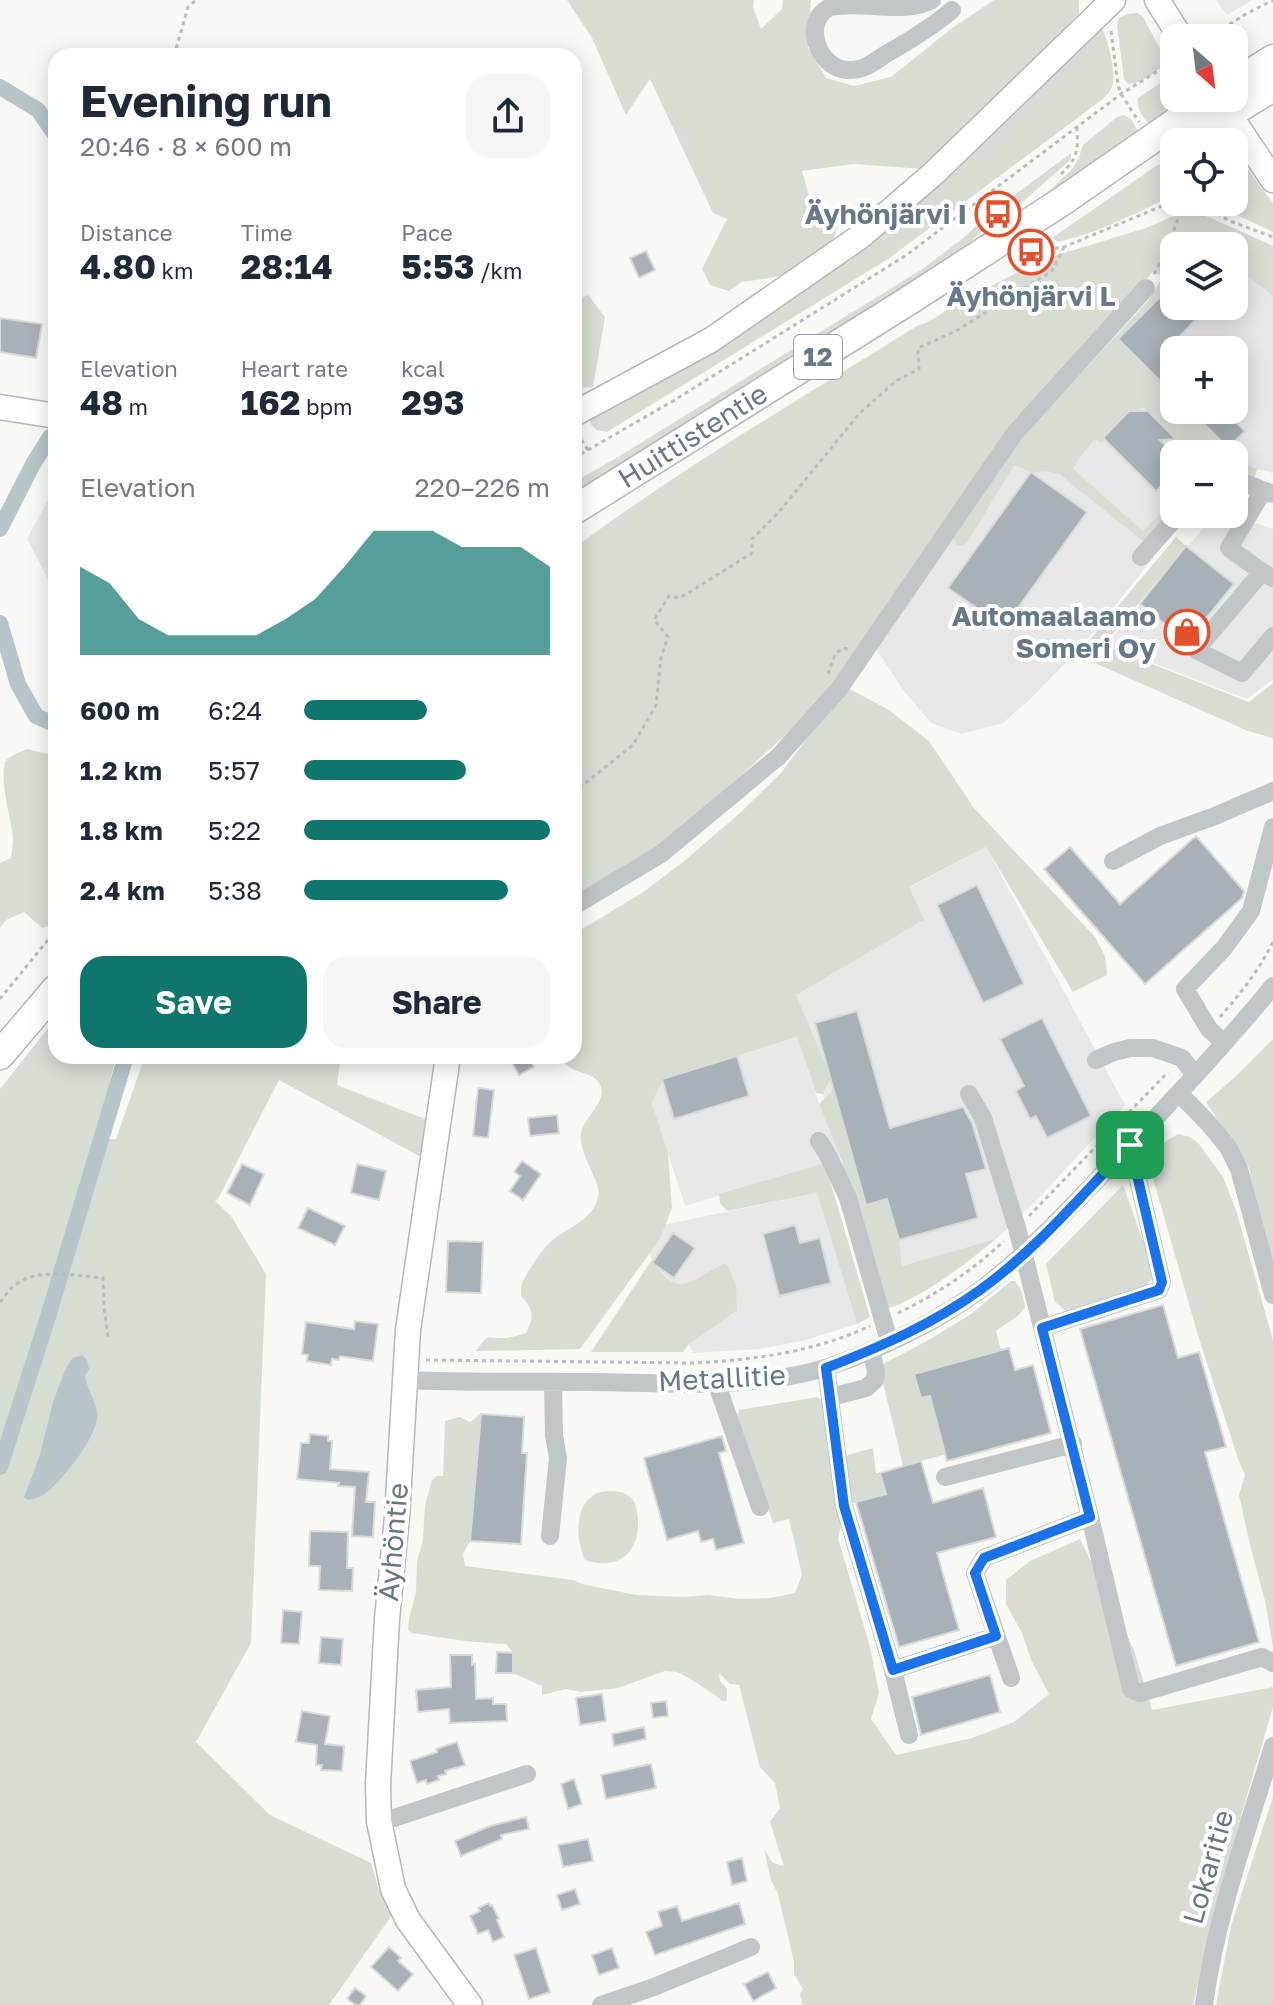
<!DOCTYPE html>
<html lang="en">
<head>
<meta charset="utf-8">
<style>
	:root { --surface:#fff; --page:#f6f6f7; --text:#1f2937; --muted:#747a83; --accent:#0f766e }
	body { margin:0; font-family:"Golos Text",sans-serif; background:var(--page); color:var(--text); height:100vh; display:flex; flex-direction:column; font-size:30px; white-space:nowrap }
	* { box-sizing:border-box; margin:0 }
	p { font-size:26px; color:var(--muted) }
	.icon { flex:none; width:44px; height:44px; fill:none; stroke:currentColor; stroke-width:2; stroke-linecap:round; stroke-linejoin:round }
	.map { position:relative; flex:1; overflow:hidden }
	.side { position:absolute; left:48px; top:48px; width:534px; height:1016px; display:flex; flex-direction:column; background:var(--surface); border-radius:24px; box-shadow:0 4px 20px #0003 }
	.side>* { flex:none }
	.needle { width:52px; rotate:152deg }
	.tools { position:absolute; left:1160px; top:24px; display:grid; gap:16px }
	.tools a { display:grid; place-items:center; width:88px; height:88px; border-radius:16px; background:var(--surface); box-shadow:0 4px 20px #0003; font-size:40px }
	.pin { position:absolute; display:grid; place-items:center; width:68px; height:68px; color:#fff; margin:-34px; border-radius:16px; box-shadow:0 4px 12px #0006 }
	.round { display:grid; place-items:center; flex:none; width:84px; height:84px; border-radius:24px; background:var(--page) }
	.summary { display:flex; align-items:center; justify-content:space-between; height:136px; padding:0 32px }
	h1 { font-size:44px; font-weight:700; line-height:60px }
	.figures { display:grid; grid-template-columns:repeat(3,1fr); gap:12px; height:136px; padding:8px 32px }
	.figures div { display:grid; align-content:center }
	.figures b { font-size:34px; font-weight:700 }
	.figures small { font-size:22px; font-weight:400 }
	.figures p { font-size:22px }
	.chart { height:224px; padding:16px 32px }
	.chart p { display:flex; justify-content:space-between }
	.chart svg { width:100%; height:144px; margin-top:8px; fill:var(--accent); opacity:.7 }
	.action { display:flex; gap:16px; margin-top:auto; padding:16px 32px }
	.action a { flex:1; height:92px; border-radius:24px; background:var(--accent); color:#fff; font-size:32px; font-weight:700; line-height:92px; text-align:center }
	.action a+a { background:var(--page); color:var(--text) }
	ul { padding:0 32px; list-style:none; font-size:26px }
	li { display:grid; grid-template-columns:128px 96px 1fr; align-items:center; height:60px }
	li i { height:20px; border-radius:10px; background:var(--accent) }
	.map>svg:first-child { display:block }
	.built { fill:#e6e7e6 }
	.green { fill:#d8ddd4 }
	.water { fill:#b8c5c9 }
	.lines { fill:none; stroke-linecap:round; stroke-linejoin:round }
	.canal { stroke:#b8c5c9; stroke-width:16 }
	.building { fill:#a8b1b7; stroke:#dadad8; stroke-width:2 }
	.major-casing { stroke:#b3b8bc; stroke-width:27 }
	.highway-casing { stroke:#b5b9bc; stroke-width:31 }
	.path { stroke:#b9bdc0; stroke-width:3; stroke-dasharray:4 4; stroke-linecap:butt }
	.minor { stroke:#c1c6c9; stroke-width:18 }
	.major { stroke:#fff; stroke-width:24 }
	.highway { stroke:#fff; stroke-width:28 }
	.route-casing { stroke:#fff; stroke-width:16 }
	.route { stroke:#1a73e8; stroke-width:10 }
	.labels { text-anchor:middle; stroke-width:8; stroke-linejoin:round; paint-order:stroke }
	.shield { fill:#fff; stroke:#95a1aa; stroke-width:2 }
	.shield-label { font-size:26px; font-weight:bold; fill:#677986 }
	.poi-label { font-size:28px; font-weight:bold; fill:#677986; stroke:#fff; text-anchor:end }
	.street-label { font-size:28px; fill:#677986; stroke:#fff }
</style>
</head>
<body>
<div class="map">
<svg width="1273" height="2005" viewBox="0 0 1273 2005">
	<rect width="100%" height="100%" fill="#f8f8f5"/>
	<path class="built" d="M1216 0H1252L1227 15Z
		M1234 252 1273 284V473L1257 469 1244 464 1190 410H1234V350H1174V395L1118 339 1174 283V306H1234Z
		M1132 396 1176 439 1202 454H1174V512L1144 548 1154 557 1085 643 1028 701 1003 723 961 734 931 723 904 691 875 647 1019 434Z
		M56 485V594L27 539Z
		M1215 514H1231L1273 529V680L1247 699 1106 645Z
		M986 847 1125 1105 1035 1202 996 1239 971 1259 929 1289 901 1304 883 1310 841 1158 685 1206 646 1085 797 1037 819 1104 838 1148 795 995 923 921 909 888Z
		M817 1193 857 1324 802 1341 759 1349 693 1353 651 1261 648 1228Z"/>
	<path class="green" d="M567 0H754L753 7 761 29 782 9 783 0H811L808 48 826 78 854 86 891 77 951 29 994 0H1079V13L976 122 923 169 853 164 802 171 811 203 843 212 832 243 789 275 742 282 729 291 710 285 702 269 727 219 713 213 650 79 626 115 592 38Z
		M1137 13 1143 17 1167 62C1157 71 1143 83 1128 84L1124 79 1117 25 1119 18 1127 14Z
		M1099 24C1107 33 1115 69 1113 82 1112 90 1108 94 1103 99L888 259 607 432 596 430 590 423 592 417 751 324Z
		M1174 74V98H1179L1175 108 1153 128C1144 119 1136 110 1138 98Z
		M1124 115 1131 119 1141 137 1036 204 1073 168 1079 157 1083 145 1117 117Z
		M1234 151 1273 203V232L1209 202H1234Z
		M1071 153V159L1016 208 989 224 939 273 574 498V482L618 457 924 268 962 239 993 211Z
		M1159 164 1174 188 1165 199 1139 212 1098 230 1059 242 1052 238Z
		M1194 212 1211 218 1273 246V296L1245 274 1242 277 1234 262V246H1224L1223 243 1220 246H1174V283L1118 339 1174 395V410H1190L1244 464 1257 469 1254 480 1234 485V454H1202L1176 439 1143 407 1102 443 1094 440 1078 460 1073 469 1143 531 1163 511 1168 517 1144 542 1059 474 1046 471 1033 473 1014 465 967 543 961 546 956 544 952 536 1019 434 1087 367 1148 301 1163 276 1152 272 1139 290 1043 395 818 705 674 837 586 891 574 894V548C684 466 802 398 917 326L928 322 958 303 1041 260 1146 228 1171 217Z
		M588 295 605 317 593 387 574 388V301Z
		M1176 537 1186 546 1104 645 1249 702 1273 683V738L1248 731 1077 655Z
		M846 687 889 710 929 741 974 808 1095 937 1105 956 1107 975 1073 992 986 847 909 887 924 920 796 995 831 1077 823 1094 816 1093 797 1037 664 1079 658 1089 652 1103 668 1153 672 1208 660 1239 580 1349 476 1351C490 1332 484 1339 504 1338 511 1338 519 1335 526 1333 534 1316 534 1311 521 1296 521 1292 521 1288 522 1284 524 1276 543 1249 549 1243 567 1227 591 1222 598 1198 603 1182 578 1156 581 1133 583 1118 610 1100 599 1083 592 1070 570 1076 560 1056H574V934L642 893 683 862 740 813 780 774Z
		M27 749 56 756V924L42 928 24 912 6 920 0 928V863L11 858C12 849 14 840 12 831 9 811 0 781 5 762 9 756 20 752 27 749Z
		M56 1018V1056H116L99 1127 94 1140 116 1139 145 1056H341L337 1085 430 1121 421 1157 279 1080 218 1199 215 1201 231 1216 266 1274 251 1643 196 1742 270 1815 371 1863 378 1887 392 1915 329 2005H0V1089Z
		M1273 1039V1261L1256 1204 1249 1168 1206 1102 1233 1079Z
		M834 1089 887 1199 899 1240 902 1266 996 1239C962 1266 926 1296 883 1310L841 1158 819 1104Z
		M1178 1134 1190 1137 1199 1144 1223 1177 1236 1210 1273 1340V1647L1265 1601 1250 1545 1239 1495 1245 1475 1237 1456 1197 1332 1149 1164C1154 1149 1165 1141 1178 1134Z
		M825 1163 870 1317 857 1324 817 1193 727 1211 720 1203 719 1194Z
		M1123 1185 1147 1252 1153 1279C1141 1293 1086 1305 1066 1311L1055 1302 1046 1264Z
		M651 1261C681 1302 689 1279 726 1263L736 1285 737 1310 689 1344 683 1352H591Z
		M1011 1281H1015L1022 1292 1025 1307 1019 1315 996 1331 1001 1350 914 1375 921 1398 930 1396 946 1454 903 1466 880 1370 885 1363 927 1341 971 1314Z
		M818 1397 825 1404 841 1525 838 1538 870 1647 879 1693 871 1719 896 1755 972 1738 1014 1722 1049 1694 1031 1660 1022 1633 1006 1604V1580L1030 1561 1080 1539 1134 1650 1152 1710 1273 1687V1707L1218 1895 1193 2005H802L800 1994 803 1989 794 1974V1962L778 1894 771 1880 764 1849 773 1863 784 1866 770 1822 780 1808 775 1783 760 1767 739 1685 730 1684 719 1673 720 1681 727 1689V1701H722L715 1695 689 1678 677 1672 665 1671 618 1688 581 1692 566 1689 542 1695V1686L513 1673V1653L506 1644C474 1643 444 1638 412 1633L408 1630 409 1618 416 1592 417 1561 423 1540 425 1505 432 1480 437 1476H443L445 1421 460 1417 470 1422 481 1414 470 1541 463 1554 465 1566 573 1580 582 1584 636 1595 685 1597 708 1595 739 1599 771 1598 795 1593 802 1575 789 1519 773 1523 737 1416 739 1410Z
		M873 1448 876 1473H880L886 1494 852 1503 844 1456Z
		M611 1491C620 1491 627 1493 633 1500 637 1506 637 1512 638 1519 640 1553 618 1571 585 1560 576 1540 573 1505 597 1493 599 1492 609 1491 611 1491Z
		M1273 1797V2005H1216L1231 1926Z"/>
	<path class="water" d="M82 1355 87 1360 89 1369 85 1376C87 1388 94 1398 97 1411 102 1432 62 1481 46 1493 41 1497 35 1498 28 1500L24 1497 39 1458 53 1402 66 1368 73 1358Z"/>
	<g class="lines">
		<path class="canal" d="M0 87 38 110 56 136
			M0 529 33 464 50 437
			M0 623 18 684 36 716 56 725
			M0 1467 47 1320 126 1056"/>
	</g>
	<path class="building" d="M646 251 655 270 639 278 630 258Z
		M1174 283V306H1209L1176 340 1186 350H1174V395L1118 339Z
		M0 318 42 324 36 358 0 352Z
		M1190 410H1223L1245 431 1228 448Z
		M1129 411H1148L1176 439 1160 440 1174 453V473L1156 491 1103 438Z
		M1031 472 1087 512 1004 627 948 588Z
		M1186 546 1234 584 1187 642 1140 604Z
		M1196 836 1244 891 1242 898 1145 984 1044 869 1070 847 1120 904Z
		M977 885 1024 984 983 1003 937 905Z
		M857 1011 890 1128 963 1107 972 1123 986 1169 966 1174 978 1218 899 1240 887 1199 866 1205 815 1023Z
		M1042 1018 1091 1116 1047 1138 1036 1116 1030 1119 1016 1091 1024 1086 1000 1039Z
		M508 1056H528L534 1067 519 1075Z
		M737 1056 749 1096 674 1119 662 1079Z
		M478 1088 494 1090 488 1138 473 1136Z
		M557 1115 559 1133 530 1136 528 1118Z
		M522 1161 541 1174 523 1200 510 1191 520 1176 514 1172Z
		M242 1164 264 1174 250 1205 227 1193Z
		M357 1164 386 1171 379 1200 351 1193Z
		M308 1208 345 1226 335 1245 298 1228Z
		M795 1225 800 1243 820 1238 831 1283 779 1296 763 1234Z
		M673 1233 695 1248 674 1278 652 1263Z
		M448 1241 483 1242 481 1293 446 1292Z
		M1163 1305 1178 1358 1199 1352 1226 1447 1205 1452 1259 1642 1176 1666 1080 1329Z
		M355 1321 378 1324 373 1361 340 1356 339 1360 332 1359 331 1365 307 1361 308 1355 302 1354 306 1322 354 1329Z
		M1009 1348 1015 1370 1033 1365 1051 1433 947 1461 930 1396 921 1398 914 1374Z
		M481 1414 524 1417 522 1453H527L521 1544 470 1541Z
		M310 1434 328 1436V1441H332L330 1469 369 1472 366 1502H375L373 1537 352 1536 355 1487 338 1486 339 1483 297 1479 301 1443H309Z
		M722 1436 726 1451 719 1453 744 1543 716 1550 713 1539 701 1542 698 1531 667 1540 644 1458Z
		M921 1461 933 1503 983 1488 996 1537 937 1553 959 1630 899 1647 856 1502 886 1494 880 1473Z
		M310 1531 348 1532 347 1568H353L352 1591 319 1590 320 1566H309Z
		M283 1610 302 1612 299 1644 281 1643Z
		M321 1637 343 1639 341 1665 319 1663Z
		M497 1652 513 1653V1673H496Z
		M450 1655H472V1665L475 1664 476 1699 493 1698V1704H506L507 1721 450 1723 449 1709 418 1712 416 1690 451 1687Z
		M990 1675 1000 1712 921 1735 912 1697Z
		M602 1694 606 1721 580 1725 576 1698Z
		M666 1701 668 1716 653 1718 651 1703Z
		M302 1711 330 1716 325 1744 344 1746 342 1771 321 1770 322 1765H316L317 1745 296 1742Z
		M644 1727 646 1739 614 1746 612 1734Z
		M457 1742 465 1765 445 1771 446 1774 438 1776 439 1780 427 1784 426 1780 417 1783 410 1761 437 1752 436 1749Z
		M651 1764 656 1788 606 1799 601 1775Z
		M574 1779 582 1804 568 1809 561 1784Z
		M526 1817 529 1829 501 1835 502 1839 461 1856 455 1841 490 1826Z
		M588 1839 593 1861 563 1867 558 1845Z
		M742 1858 747 1881 732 1885 727 1862Z
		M575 1889 580 1904 562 1910 557 1895Z
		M489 1903 490 1906 492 1905 499 1919 497 1920 504 1937 493 1942 488 1930 478 1934 470 1916 480 1911 478 1908Z
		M739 1903 745 1924 655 1955 646 1932 662 1926 658 1912 677 1906 682 1921Z
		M389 1947 401 1958 398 1961 413 1974 398 1991 371 1967Z
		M536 1948 550 1992 529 1999 514 1955Z
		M612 1948 619 1968 599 1975 592 1955Z
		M768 1972 776 1988 753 2001 744 1984Z
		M355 1988 366 1996 360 2005H356L347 1999Z"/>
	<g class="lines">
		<g class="major-casing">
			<path id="major" d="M1157 0 1181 38
				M1219 99 1273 180
				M0 407 56 416
				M574 414 711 340 861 236 933 174 1113 0
				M448 1056 408 1330 397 1517 387 1619 378 1785 379 1821 393 1889 408 1920 470 2005"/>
		</g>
		<g class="highway-casing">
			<g id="highway">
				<path d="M1234 84 1273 59"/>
				<path d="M1176 142 1229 114 1273 87"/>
				<path id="s1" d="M574 510 908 301 1061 202 1211 98"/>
				<path d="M0 1055 56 989"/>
			</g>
		</g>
		<path class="path" d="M1111 31 1118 85 1121 94 1139 122
			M1209 37 1246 14 1273 0
			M174 56 188 7 196 0
			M1167 170 1174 181
			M1061 174C1078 158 1078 150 1077 128
			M1196 202 1230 221 1273 237
			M1031 252 1064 247 1174 201
			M1154 274 1165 255 1184 202
			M577 433 588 450
			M574 458 673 401 905 256 1121 94 1166 66
			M828 674 835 654 843 648 848 649
			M574 794 578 789 633 745 656 705 661 657 668 637 654 620 669 596 680 598 752 553V539L779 512 859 414 896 381 919 369 918 348 956 331 1052 271 1064 247
			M0 999 56 930
			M1220 1017C1241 993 1259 970 1273 942
			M1029 1216 1168 1072
			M0 1302C6 1295 11 1287 18 1283 38 1268 80 1276 103 1278L104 1306 108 1338
			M898 1313C936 1295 973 1270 1004 1241
			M426 1360 693 1363C754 1360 814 1352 870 1326"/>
		<path class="minor" d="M932 0C904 15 860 0 830 7 801 22 818 68 847 70 852 70 861 69 865 67 872 64 880 58 886 54 909 41 932 27 952 10
			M1234 479 1273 494
			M1141 557 1179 514
			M1262 572 1229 548 1263 491
			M1273 578 1262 572 1196 650 1242 673 1273 636
			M1113 861 1160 836 1215 816 1273 791
			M574 906 661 854 779 756 839 689 1014 434 1146 288
			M1224 1043 1209 1029 1185 989 1224 948 1251 911 1273 827
			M1096 1060 1114 1052 1130 1048H1153L1182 1058 1195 1075
			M1179 1093 1209 1124 1228 1147 1239 1169 1273 1295
			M969 1094 983 1118 1017 1228 1090 1517 984 1558 975 1573 1011 1678
			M819 1141 829 1157 848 1198 889 1341
			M1042 1328 1159 1290 1162 1282 1130 1145
			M826 1368 844 1506 893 1670 909 1735
			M405 1380C467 1383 530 1381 593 1382 668 1383 755 1390 828 1367 879 1350 941 1320 984 1287 1038 1245 1084 1193 1131 1144 1180 1092 1228 1041 1273 986
			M716 1382 760 1507
			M831 1397 866 1388 875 1380 876 1371 871 1350
			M945 1477 1073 1444
			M1090 1517 1131 1689 1140 1693 1262 1657 1273 1663
			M550 1536 558 1458 554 1435 553 1382
			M893 1670 996 1636
			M379 1821 394 1818 527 1774
			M601 2005 654 1987 751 1947
			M1204 2005C1216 1916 1247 1832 1273 1746"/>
		<use href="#major" class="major"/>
		<use href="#highway" class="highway"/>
	</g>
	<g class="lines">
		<g class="route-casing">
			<path id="route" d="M1130 1145 1162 1282 1159 1290 1042 1328 1090 1517 984 1558 975 1573 996 1636 893 1670 844 1506 826 1368C880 1347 933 1324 980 1290 1036 1250 1082 1195 1130 1145Z"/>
		</g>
		<use href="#route" class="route"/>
	</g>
	<defs>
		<g id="bus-ring" transform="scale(2.3)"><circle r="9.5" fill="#fff" stroke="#e4502a" stroke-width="1.5"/><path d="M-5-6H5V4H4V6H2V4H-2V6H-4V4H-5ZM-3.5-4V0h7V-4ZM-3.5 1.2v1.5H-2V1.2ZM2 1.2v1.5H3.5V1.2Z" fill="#e4502a"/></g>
		<g id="shop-ring" transform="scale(2.3)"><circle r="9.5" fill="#fff" stroke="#e4502a" stroke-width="1.5"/><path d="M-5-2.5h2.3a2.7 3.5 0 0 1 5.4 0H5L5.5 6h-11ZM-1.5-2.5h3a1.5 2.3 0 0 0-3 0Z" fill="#e4502a"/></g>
	</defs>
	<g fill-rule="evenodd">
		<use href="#bus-ring" x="998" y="214"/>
		<use href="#bus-ring" x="1031" y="252"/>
		<use href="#shop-ring" x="1187" y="632"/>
	</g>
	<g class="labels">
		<rect class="shield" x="794" y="335" width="48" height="44" rx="6"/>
		<g class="shield-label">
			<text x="818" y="366">12</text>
		</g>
		<g class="poi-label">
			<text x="967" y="224">Äyhönjärvi I</text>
			<text x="1031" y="306" text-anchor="middle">Äyhönjärvi L</text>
			<text x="1156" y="626">Automaalaamo<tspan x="1156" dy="32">Someri Oy</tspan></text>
		</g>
		<g class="street-label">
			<text dy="10" stroke="none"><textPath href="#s1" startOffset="140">Huittistentie</textPath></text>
			<text transform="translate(722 1378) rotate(-3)" y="10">Metallitie</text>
			<text transform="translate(393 1542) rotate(-85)" y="10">Äyhöntie</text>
			<text transform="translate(1208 1867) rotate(-74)" y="10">Lokaritie</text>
		</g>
	</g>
</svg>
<div class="tools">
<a><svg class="needle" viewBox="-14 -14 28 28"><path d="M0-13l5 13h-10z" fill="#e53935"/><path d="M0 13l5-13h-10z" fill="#747a83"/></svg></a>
<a><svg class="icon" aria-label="locate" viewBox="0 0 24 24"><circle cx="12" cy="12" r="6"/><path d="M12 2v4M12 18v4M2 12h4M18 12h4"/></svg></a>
<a><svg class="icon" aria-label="layers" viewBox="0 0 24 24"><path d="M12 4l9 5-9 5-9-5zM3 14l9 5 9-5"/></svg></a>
<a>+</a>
<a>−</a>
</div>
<div class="pin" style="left:1130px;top:1145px;background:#1e9e55"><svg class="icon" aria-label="arrive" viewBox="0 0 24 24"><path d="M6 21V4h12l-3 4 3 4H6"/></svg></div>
<section class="side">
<div class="summary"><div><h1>Evening run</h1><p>20:46 · 8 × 600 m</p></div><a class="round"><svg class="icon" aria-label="share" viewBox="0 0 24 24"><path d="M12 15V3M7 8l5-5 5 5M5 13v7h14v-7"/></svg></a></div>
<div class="figures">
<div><p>Distance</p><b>4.80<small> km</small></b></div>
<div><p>Time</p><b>28:14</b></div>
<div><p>Pace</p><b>5:53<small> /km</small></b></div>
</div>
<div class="figures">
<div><p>Elevation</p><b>48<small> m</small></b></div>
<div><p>Heart rate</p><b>162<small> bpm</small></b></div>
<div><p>kcal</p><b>293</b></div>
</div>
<div class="chart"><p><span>Elevation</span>220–226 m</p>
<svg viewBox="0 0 160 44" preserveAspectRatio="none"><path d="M0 44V17L10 22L20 33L30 38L40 38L50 38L60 38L70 33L80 27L90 17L100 6L110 6L120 6L130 11L140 11L150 11L160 17V44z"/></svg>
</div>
<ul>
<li><b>600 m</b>6:24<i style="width:50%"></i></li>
<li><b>1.2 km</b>5:57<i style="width:66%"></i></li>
<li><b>1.8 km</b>5:22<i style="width:100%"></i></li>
<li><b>2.4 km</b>5:38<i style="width:83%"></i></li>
</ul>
<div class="action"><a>Save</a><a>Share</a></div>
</section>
</div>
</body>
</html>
